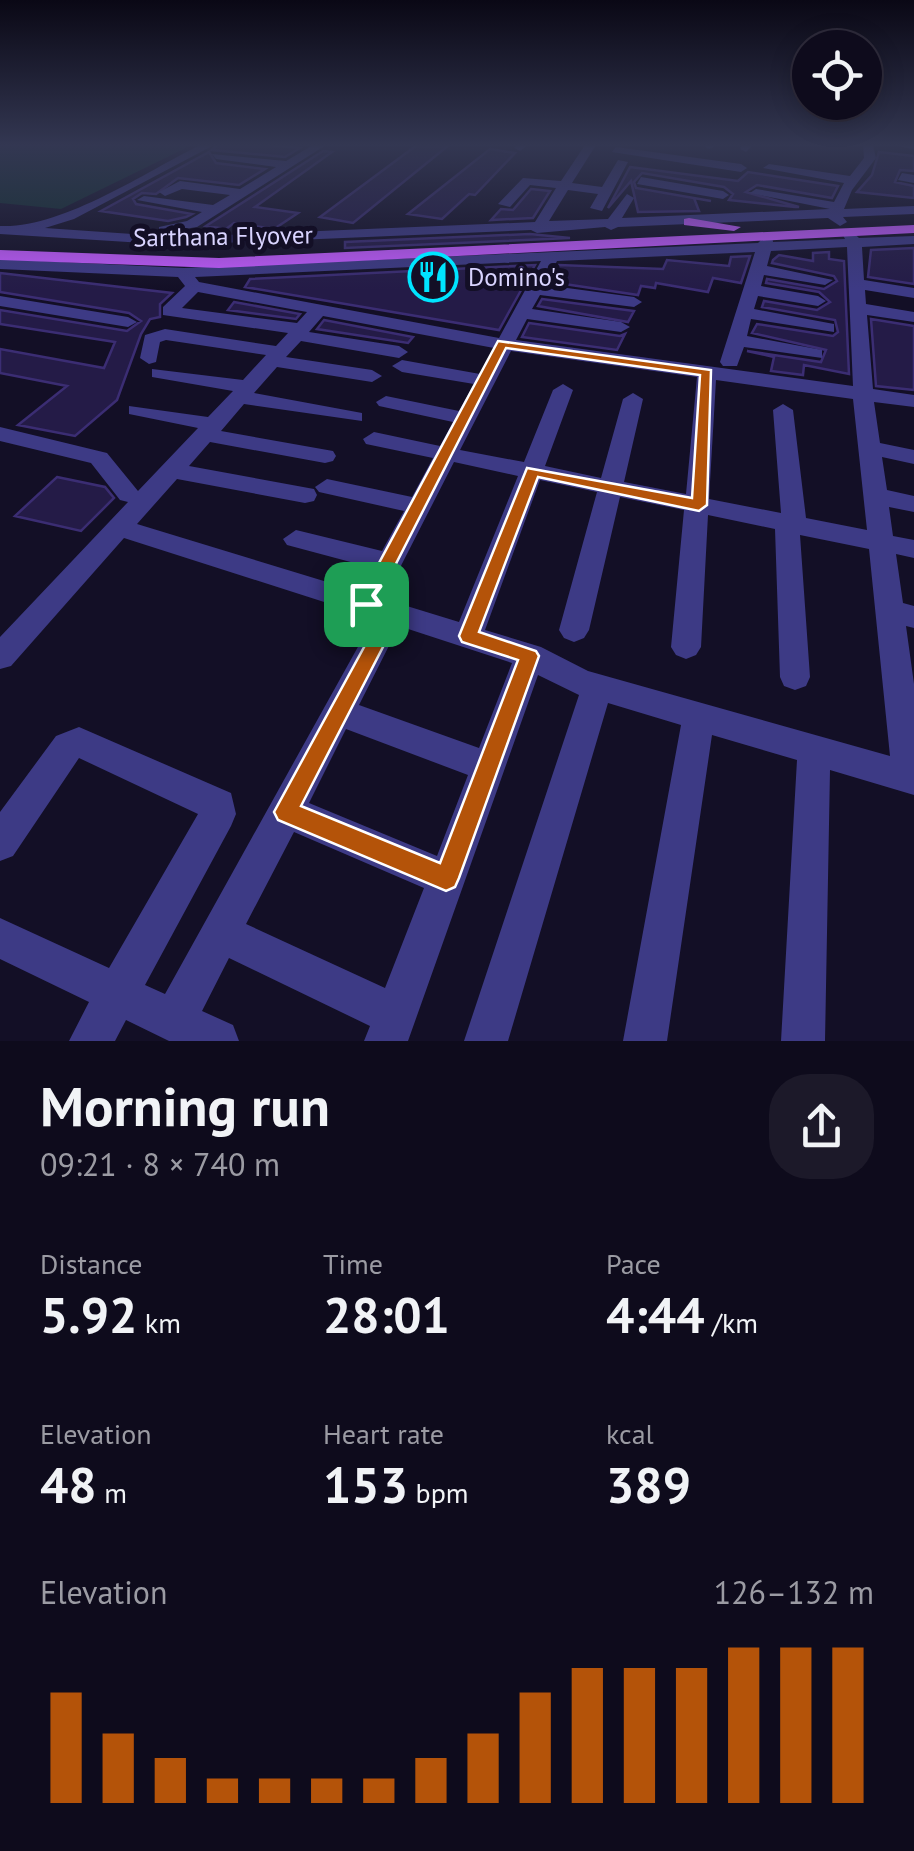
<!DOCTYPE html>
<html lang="en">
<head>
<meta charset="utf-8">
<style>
	:root { --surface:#0e0b1c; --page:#1c1929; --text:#f1f3f6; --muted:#9b9ba3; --line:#2e2b3b; --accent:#b45309 }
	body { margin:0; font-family:"PT Sans",sans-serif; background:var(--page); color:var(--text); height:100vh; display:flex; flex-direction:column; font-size:38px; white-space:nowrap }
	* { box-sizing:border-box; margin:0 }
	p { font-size:32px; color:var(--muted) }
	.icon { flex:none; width:55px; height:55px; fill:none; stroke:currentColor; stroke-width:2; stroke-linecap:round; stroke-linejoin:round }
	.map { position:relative; height:1041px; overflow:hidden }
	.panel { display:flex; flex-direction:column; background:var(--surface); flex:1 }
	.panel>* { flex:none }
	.tools { position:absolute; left:792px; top:30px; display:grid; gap:20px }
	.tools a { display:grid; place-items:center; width:90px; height:90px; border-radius:50%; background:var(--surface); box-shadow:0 5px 25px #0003,0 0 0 2px var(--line); font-size:50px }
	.pin { position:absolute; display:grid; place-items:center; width:85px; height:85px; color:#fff; margin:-42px; border-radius:20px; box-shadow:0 5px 15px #0006 }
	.round { display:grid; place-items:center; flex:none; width:105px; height:105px; border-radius:40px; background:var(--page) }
	.head { display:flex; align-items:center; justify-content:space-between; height:170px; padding:0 40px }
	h1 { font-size:55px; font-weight:600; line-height:75px }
	.stats { display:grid; grid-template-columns:repeat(3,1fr); gap:15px; height:170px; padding:10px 40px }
	.stats div { display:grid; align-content:center }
	.stats b { font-size:50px; font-weight:600 }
	.stats small { font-size:28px; font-weight:400 }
	.stats p { font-size:28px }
	.chart { height:280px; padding:20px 40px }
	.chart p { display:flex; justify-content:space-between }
	.chart svg { width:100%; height:180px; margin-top:10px; stroke:var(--accent); stroke-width:6 }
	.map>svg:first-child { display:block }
	.green { fill:#12302f }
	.building { fill:#241b47; stroke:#3b2d73; stroke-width:2.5 }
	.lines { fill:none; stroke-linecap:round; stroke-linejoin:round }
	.minor { fill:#3d3a85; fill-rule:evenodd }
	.major { fill:#c25bff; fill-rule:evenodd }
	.route { fill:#b45309; stroke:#fff; stroke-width:2.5; fill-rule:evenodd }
	.labels { text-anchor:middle; stroke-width:10; stroke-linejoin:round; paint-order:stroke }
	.far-street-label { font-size:25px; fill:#d9d4ff; stroke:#130f26 }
	.far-poi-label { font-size:25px; fill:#d9d4ff; stroke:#130f26; text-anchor:start }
</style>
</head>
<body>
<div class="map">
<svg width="914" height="1041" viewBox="0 0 914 1041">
	<rect width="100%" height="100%" fill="#130f26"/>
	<path class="green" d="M0 145H192L61 209 0 203Z"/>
	<path class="building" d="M217 145H269L300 148 285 157 212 150Z
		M417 145H449L353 223 320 217Z
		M490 149 515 153 475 195 469 194 442 219 408 214Z
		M323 151 332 152 255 207 298 213 274 229 234 223 226 229 206 226Z
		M209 152 216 163 265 169 239 185 178 178 156 194 142 193 133 199 136 204 192 214 186 217 168 221 101 211Z
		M879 152 914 156V171L900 170 895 182 914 186V198L857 192 872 175Z
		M630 167 738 181 748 172 838 186 832 198 757 185 746 192 799 207H795L729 200 733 194 724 187 642 173 634 182 636 188 711 201 694 198 699 211 638 212 631 181 608 208Z
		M531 189 550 191 533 218 491 220 501 209 513 210Z
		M530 234 570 238 345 248V242Z
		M914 248V284L868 277 871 250Z
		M829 252V259L844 261 849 374 804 365 803 375 771 371 774 357 747 351 821 362 826 350 752 333 757 324 833 336 838 332 835 320 762 307 764 301 817 310 830 302 819 292 766 283 767 279 824 289 837 281 834 276 772 263 773 260 779 255 813 261V253Z
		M750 256 741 283 713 278 708 292 656 283 655 288 641 286 638 295 551 282 559 265 663 269 667 260 729 266 731 257Z
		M535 265 499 330 245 287 250 279Z
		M0 273 172 293 160 304V317L150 319 141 334 117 400 75 436 18 425 67 386 0 373V349L104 368 115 342 0 324V310L127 331 141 321 129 313 0 292Z
		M542 299 634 311 628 322 538 306Z
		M234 302 300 314 296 319 228 310Z
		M871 319 914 326V390L876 386Z
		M324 320 413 337 408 343 317 329Z
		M529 323 620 336 625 334 617 350 522 337Z
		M57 477 105 487 114 498 81 531 15 516Z"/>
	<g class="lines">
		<path class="minor" d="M200 145H214L74 219 45 228 176 237 535 222 556 188 530 185 510 207 498 204 523 178 561 181 585 145H596L572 183 602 187 618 160 628 162 602 211 590 208 598 194 568 190 549 221 608 219 627 194 634 198 622 218 830 209 750 193 756 189 834 202 844 183 763 168 769 164 850 176 864 158 863 145H873L876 158 852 190 844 209 914 206V214L843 217 847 222 840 226 828 218 618 227 611 230 605 227 537 233 531 230 176 245 0 234V226C61 229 144 173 200 145Z
			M313 145H326L197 227 159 233V227L187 221 202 212 137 200 144 196 213 205 230 195 182 189 165 196 159 192 180 181 240 189 276 167 216 159 212 154 286 161Z
			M517 145H528L520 151 514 148Z
			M703 145H714L715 146 709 149Z
			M742 145H753L746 152 740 149Z
			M892 145H914V149Z
			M616 147 741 164 747 168 741 172 612 152Z
			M902 173 914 175V183L898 180Z
			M641 177 723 191 729 195 723 199 637 184Z
			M849 229 859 238 914 236V244L862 247 864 280 914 288V298L865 290 866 304 914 312V322L867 315 873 389 914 395V407L874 402 880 443 914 450V464L882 457 887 490 914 496V512L889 507 893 536 914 540V558L896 554 903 603 914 606V628L906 626 914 684V795L830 770 825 1041H781L797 760 712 735 667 1041H623L681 725 608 703 508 1041H464L579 695 538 675 408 1041H364L370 1026 229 958 202 1011 233 1025 239 1041H169L126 1020 115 1041H69L89 1002 0 959V918L109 968 198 814 79 758 13 856 0 861V812L56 736 79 727 231 793 236 814 231 826 145 985 165 994 374 618 124 538 11 666 0 669V637L128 502 120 500 91 463 0 441V427L107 453 138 491 198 428 129 414V406L208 417 233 391 152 377V369L243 380 266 355 166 340 160 342 156 362 149 364 140 358 145 335 165 329 276 346 288 333 163 315V307L185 286 178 277 0 269V259L184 268 758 243 767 234 772 235 773 242 845 239 842 233ZM847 247 853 386 516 340 527 319 621 332 630 327 621 322 532 309 540 295 634 307 642 302 634 297 545 285 557 261 755 252 720 362 723 366H737L744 347 822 358V350L747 336 751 319 834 332V324L754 309 758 296 818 306 826 301 818 296 761 286 764 275 825 285 833 280 767 266 771 251ZM541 261 499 338 199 282 195 277ZM198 292 307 312 297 323 182 308ZM323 316 494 348 480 374 402 360 392 366 402 372 474 384 459 411 386 396 376 402 379 406 453 422 440 446 374 432 363 439 366 444 433 458 412 497 327 479 315 487 319 492 404 511 382 551 296 530 283 539 287 545 373 568 360 592 137 524 177 479 305 503 314 501 317 495 314 489 189 466 210 442 325 463 333 461 336 456 333 451 221 431 244 404 362 421V413L254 393 277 367 372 382 382 376 372 370 286 357 301 341 399 358 408 352 399 346 309 332ZM511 351 697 377 686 494 624 482 643 399 633 393 623 399 601 478 545 466 573 390 563 384 553 390 524 462 460 450ZM716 380 853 399 867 530 806 518 793 410 783 404 773 410 781 513 709 499ZM454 462 518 476 459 622 384 599ZM540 480 597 492 559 630 564 638 574 642 584 638 589 630 620 497 684 510 671 647 676 655 686 659 696 655 701 647 708 515 775 529 780 677 784 686 795 690 806 686 810 677 800 535 869 549 890 756 588 671 541 647 485 630ZM399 626 512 663 479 748 359 705ZM346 729 468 775 437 856 309 803ZM294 832 424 888 385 988 246 924Z
			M0 296 128 317 137 322 128 327 0 306Z"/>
		<path class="major" d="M689 218 741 227 734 231 684 225V219Z
			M914 225V233L219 268 0 260V250L219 258Z"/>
	</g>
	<linearGradient id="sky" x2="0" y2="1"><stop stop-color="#0a0815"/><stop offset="0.5" stop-color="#333752"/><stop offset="1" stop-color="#333752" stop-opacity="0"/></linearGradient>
	<rect width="914" height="290" fill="url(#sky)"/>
	<path class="route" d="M498 341 711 370 707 505 699 511 538 477 479 632 536 651 539 656 459 878 455 887 446 891 278 820 274 812 381 616 357 604ZM506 348 700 375 692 498 527 468 459 636 462 642 518 660 440 863 301 806 401 612 377 601Z"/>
	<defs>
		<g id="restaurant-ring" transform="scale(2.5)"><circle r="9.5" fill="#130f26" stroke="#00e5ff" stroke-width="1.5"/><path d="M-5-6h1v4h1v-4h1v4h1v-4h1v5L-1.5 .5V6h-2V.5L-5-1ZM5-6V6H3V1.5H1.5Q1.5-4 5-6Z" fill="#00e5ff"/></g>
	</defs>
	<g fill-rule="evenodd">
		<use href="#restaurant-ring" x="433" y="277"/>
	</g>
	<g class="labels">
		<g class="far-street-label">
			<text transform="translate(223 236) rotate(-1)" y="9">Sarthana Flyover</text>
		</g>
		<g class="far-poi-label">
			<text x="468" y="286">Domino's</text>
		</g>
	</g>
</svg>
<div class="tools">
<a><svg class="icon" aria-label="locate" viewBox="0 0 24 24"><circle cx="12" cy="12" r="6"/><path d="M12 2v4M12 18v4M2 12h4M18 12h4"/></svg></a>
</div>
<div class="pin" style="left:366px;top:604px;background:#1e9e55"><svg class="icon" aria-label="arrive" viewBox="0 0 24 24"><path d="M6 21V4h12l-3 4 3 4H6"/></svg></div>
</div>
<section class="panel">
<div class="head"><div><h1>Morning run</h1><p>09:21 · 8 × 740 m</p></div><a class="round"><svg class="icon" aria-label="share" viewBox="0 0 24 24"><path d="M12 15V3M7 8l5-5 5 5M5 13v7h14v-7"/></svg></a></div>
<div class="stats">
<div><p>Distance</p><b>5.92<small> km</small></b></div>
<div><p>Time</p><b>28:01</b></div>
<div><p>Pace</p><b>4:44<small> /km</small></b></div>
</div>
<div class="stats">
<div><p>Elevation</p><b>48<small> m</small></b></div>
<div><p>Heart rate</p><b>153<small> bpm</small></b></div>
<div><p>kcal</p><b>389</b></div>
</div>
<div class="chart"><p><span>Elevation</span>126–132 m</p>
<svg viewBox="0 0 160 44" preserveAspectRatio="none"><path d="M5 44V17M15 44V27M25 44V33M35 44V38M45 44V38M55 44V38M65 44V38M75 44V33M85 44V27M95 44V17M105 44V11M115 44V11M125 44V11M135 44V6M145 44V6M155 44V6"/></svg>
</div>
</section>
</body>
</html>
